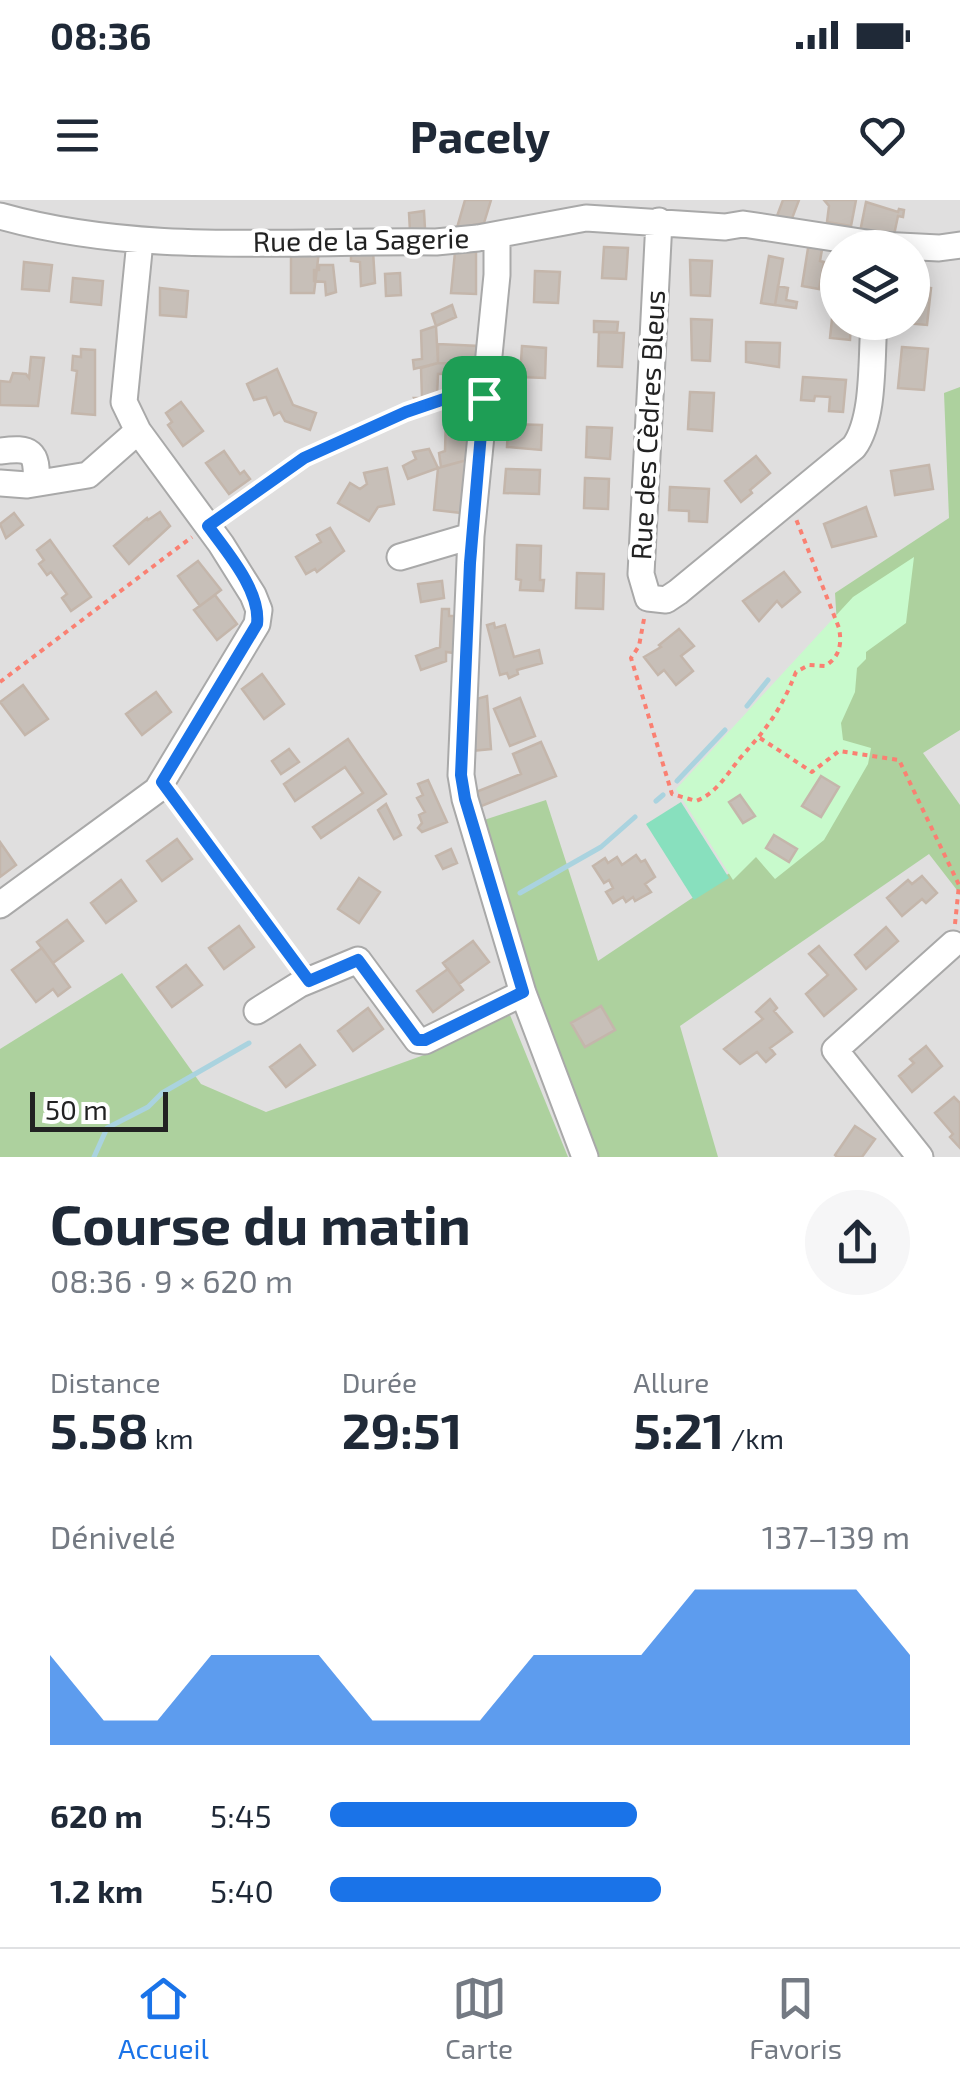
<!DOCTYPE html>
<html lang="fr">
<head>
<meta charset="utf-8">
<style>
	:root { --surface:#fff; --page:#f6f6f7; --text:#1f2937; --muted:#747a83; --line:#e0e1e3; --accent:#1a73e8 }
	body { margin:0; font-family:"Exo 2",sans-serif; background:var(--page); color:var(--text); height:100vh; display:flex; flex-direction:column; font-size:38px; white-space:nowrap }
	* { box-sizing:border-box; margin:0 }
	p { font-size:32px; color:var(--muted) }
	.icon { flex:none; width:55px; height:55px; fill:none; stroke:currentColor; stroke-width:2; stroke-linecap:round; stroke-linejoin:round }
	.map { position:relative; height:957px; overflow:hidden }
	.details { display:flex; flex-direction:column; background:var(--surface); flex:1 }
	.details>* { flex:none }
	.fabs { position:absolute; left:820px; top:30px; display:grid; gap:20px }
	.fabs a { display:grid; place-items:center; width:110px; height:110px; border-radius:50%; background:var(--surface); box-shadow:0 5px 25px #0003; font-size:50px }
	.scale { position:absolute; left:30px; bottom:25px; width:138px; box-sizing:border-box; padding-left:10px; border:5px solid #222; border-top:0; font-size:28px; line-height:35px; white-space:nowrap; color:#222; -webkit-text-stroke:8px #fff; paint-order:stroke }
	.pin { position:absolute; display:grid; place-items:center; width:85px; height:85px; color:#fff; margin:-42px; border-radius:20px; box-shadow:0 5px 15px #0006 }
	.round { display:grid; place-items:center; flex:none; width:105px; height:105px; border-radius:52px; background:var(--page) }
	.summary { display:flex; align-items:center; justify-content:space-between; height:170px; padding:0 50px }
	h1 { font-size:55px; font-weight:700; line-height:75px }
	.figures { display:grid; grid-template-columns:repeat(3,1fr); gap:15px; height:170px; padding:10px 50px }
	.figures div { display:grid; align-content:center }
	.figures b { font-size:50px; font-weight:700 }
	.figures small { font-size:28px; font-weight:400 }
	.figures p { font-size:28px }
	.chart { height:280px; padding:20px 50px }
	.chart p { display:flex; justify-content:space-between }
	.chart svg { width:100%; height:180px; margin-top:10px; fill:var(--accent); opacity:.7 }
	ul { padding:0 50px; list-style:none; font-size:32px }
	li { display:grid; grid-template-columns:160px 120px 1fr; align-items:center; height:75px }
	li i { height:25px; border-radius:12px; background:var(--accent) }
	.status { display:flex; justify-content:space-between; align-items:center; height:70px; padding:0 50px; background:var(--surface); direction:ltr }
	.status svg { height:28px; fill:currentColor }
	header { display:flex; justify-content:space-between; align-items:center; height:130px; padding:0 50px; background:var(--surface); font-size:45px; font-weight:700 }
	.menu { display:flex; justify-content:space-around; align-items:center; height:140px; border-top:2px solid var(--line); background:var(--surface); font-size:28px; color:var(--muted) }
	.menu a { display:grid; justify-items:center; gap:5px }
	.menu .active { color:var(--accent) }
	.map>svg:first-child { display:block }
	.residential { fill:#e0dfdf; fill-rule:evenodd }
	.forest { fill:#add19e }
	.park { fill:#c8facc }
	.pitch { fill:#88e0be }
	.lines { fill:none; stroke-linecap:round; stroke-linejoin:round }
	.stream { stroke:#aad3df; stroke-width:5 }
	.building { fill:#c7bfb8; stroke:#c4b6ab; stroke-width:2.5 }
	.minor-casing { stroke:#a9a9a9; stroke-width:29 }
	.path { stroke:#fa8072; stroke-width:4; stroke-dasharray:5 5; stroke-linecap:butt }
	.minor { stroke:#fff; stroke-width:25 }
	.route-casing { stroke:#fff; stroke-width:20 }
	.route { stroke:#1a73e8; stroke-width:12 }
	.labels { text-anchor:middle; stroke-width:8; stroke-linejoin:round; paint-order:stroke }
	.street-label { font-size:28px; fill:#222; stroke:#fff }
</style>
</head>
<body>
<div class="status"><b>08:36</b><svg viewBox="0 0 49 12"><path d="M0 12V9h3v3zM5 12V6h3v6zM10 12V3h3v9zM15 12V0h3v12zM26 1h20v11H26zM47 4h2v5h-2z"/></svg></div>
<header><svg class="icon" aria-label="menu" viewBox="0 0 24 24"><path d="M4 6h16M4 12h16M4 18h16"/></svg>Pacely<svg class="icon" aria-label="heart" viewBox="0 0 24 24"><path d="M12 20l-8-8c-3-5 5-10 8-4 3-6 11-1 8 4z"/></svg></header>
<div class="map">
<svg width="960" height="957" viewBox="0 0 960 957">
	<rect width="100%" height="100%" fill="#f2efe9"/>
	<path class="residential" d="M0 0H960V957H0ZM838 48H912V122H838Z"/>
	<path class="forest" d="M960 187V530L923 553 960 605V694L929 654 680 826 718 957H598L528 772 484 620 546 600 598 761 740 666 842 506 835 393 949 318 944 193Z
		M122 773 201 884 266 912 424 855 510 815 568 957H0V849Z"/>
	<path class="park" d="M914 357 906 423 866 452V459L857 468 855 492 841 523 843 540 871 548 868 564 824 640 775 679 756 657 733 680 676 589 853 397Z"/>
	<path class="pitch" d="M681 602 729 678 694 700 646 624Z"/>
	<g class="lines">
		<path class="stream" d="M747 506 768 480
			M677 581 725 530
			M656 601 663 595
			M520 693 601 647 635 617
			M94 957 107 928 148 907 162 893 249 843"/>
	</g>
	<path class="building" d="M465 0H491L484 23 457 28Z
		M783 0H799L791 21 777 16Z
		M824 0H856L851 26 827 22 829 6Z
		M866 2 898 12 899 9 904 10 903 17 898 16 894 35 860 32Z
		M424 11 425 29 410 31 409 13Z
		M809 42 823 44 820 61 824 62 819 89 802 86Z
		M604 47 628 48 626 79 602 78Z
		M291 51H319L314 93H291Z
		M351 51H373L375 83 361 86 360 62 351 61Z
		M455 52H476V94L451 93Z
		M769 56 783 59 775 105 761 103Z
		M690 60 712 61 710 96 691 95Z
		M24 62 52 65 49 91 22 89Z
		M319 65H333L336 92 326 95 325 82 314 81V70H319Z
		M535 71 560 72 558 103 534 102Z
		M400 73 401 95 386 96 385 74Z
		M73 78 103 81 101 105 71 102Z
		M836 82 838 122H851L850 140 830 138Z
		M778 86 788 88 786 100 797 102 796 108 775 105Z
		M912 86 931 88 927 125 904 123 912 122Z
		M160 88 188 91 186 117 160 115Z
		M452 105 456 117 436 126 432 114Z
		M691 119 712 120 710 161 692 160Z
		M594 121 618 122 617 132H594Z
		M436 126 438 163 414 169 413 160 422 159 421 131Z
		M599 132 624 133 622 167 598 166Z
		M746 142 780 143 779 167 746 162Z
		M438 144 479 146 477 164 438 163Z
		M522 146 546 148 545 178 520 177Z
		M902 147 928 149 924 190 898 188Z
		M81 149 95 150V215L72 213 77 171 72 170 73 156 81 157Z
		M31 157 44 158 38 206 0 205V181L10 182 13 173 26 174 29 178Z
		M438 163 470 164 469 173 438 174 437 197 417 205 414 198H422L421 168Z
		M277 169 293 205 316 213 310 230 285 221 280 212 274 215 266 197 254 200 247 184Z
		M803 177 846 180 843 212 829 211 830 197 815 196 814 201 801 200Z
		M690 192 714 193 712 231 688 229Z
		M446 200H469L467 216H446Z
		M181 202 203 231 183 246 168 225 172 222 166 213Z
		M446 216H471L470 233 467 260 441 267 439 253 445 251Z
		M508 224 542 225 541 250 507 247Z
		M587 227 612 228 610 259 586 257Z
		M429 249 438 268 408 279 403 266 416 259 413 252Z
		M224 251 240 274 244 271 250 279 229 294 206 263Z
		M756 256 770 273 750 290 752 293 741 302 725 281Z
		M467 260 462 313 434 310 438 268Z
		M929 265 933 289 895 295 891 271Z
		M387 268 394 304 378 307 369 321 338 303 350 283 360 289 367 284 364 273Z
		M506 269 540 270 539 294 504 293Z
		M585 278 609 279 608 309 584 308Z
		M670 287 709 289 707 322 689 321V311L669 310Z
		M866 307 876 336 832 347 824 324Z
		M160 312 170 326 129 364 114 346 147 318 148 320Z
		M14 313 23 325 6 338 0 324Z
		M330 328 344 351 317 372 315 369 306 374 296 357 321 342 317 335Z
		M50 340 91 397 71 411 62 398 67 394 51 372 47 375 39 364 44 360 37 350Z
		M517 345 541 346 540 380H544L543 391 520 390 521 380 516 379Z
		M198 361 221 390 200 406 178 376Z
		M784 372 800 392 782 407 777 401 759 421 743 401Z
		M577 373 604 374 603 409 576 408Z
		M442 381 444 398 421 402 418 384Z
		M215 395 237 424 217 440 194 410Z
		M442 409H449V416H456L454 453 446 452V461L421 470 416 456 440 447Z
		M494 423 495 428 505 425 514 457 539 450 542 463 517 470 518 474 509 478 507 473 500 475 487 425Z
		M679 429 694 446 681 456 693 471 676 485 664 470 658 475 644 457 661 447 659 445Z
		M262 474 284 504 264 519 242 489Z
		M23 485 48 519 25 535 0 502Z
		M156 492 171 512 142 535 126 514Z
		M487 496 491 549 470 551 473 500Z
		M520 498 535 536 510 546 494 509Z
		M348 539 386 594 321 638 313 627 363 593 345 567 295 601 284 584Z
		M541 542 556 576 479 607 476 592 521 574 513 554Z
		M289 549 299 562 281 574 272 561Z
		M821 576 839 587 821 617 802 606Z
		M428 580 447 622 422 632 418 628 422 623 419 615 425 612 417 598 423 595 418 584Z
		M740 595 755 616 743 623 729 602Z
		M386 604 401 635 394 639 378 610Z
		M774 635 797 649 789 662 766 648Z
		M177 639 192 659 162 681 147 661Z
		M0 642 16 665 0 677Z
		M451 649 457 663 443 669 436 656Z
		M636 655 641 662 645 660 655 677 645 684 651 692 635 701 633 697 626 702 623 697 613 703 606 692 613 688 609 680 604 683 593 666 605 658 608 663 617 657 622 665Z
		M922 676 937 693 926 703 922 699 902 716 887 698 908 680 912 684Z
		M359 678 380 692 359 723 338 709Z
		M121 680 136 701 106 723 91 703Z
		M67 720 83 741 53 763 37 742Z
		M239 726 254 747 224 769 209 748Z
		M886 727 898 741 866 769 855 755Z
		M473 741 489 762 459 784 443 763Z
		M819 746 856 789 824 816 806 794 828 775 809 754Z
		M42 748 70 787 58 796 53 789 36 802 12 770Z
		M186 765 202 785 172 807 157 787Z
		M448 769 463 790 433 812 417 791Z
		M770 799 777 808 774 811 792 832 770 848 775 854 766 862 757 852 740 864 724 849 763 819 756 812Z
		M601 806 615 830 585 847 571 823Z
		M368 808 383 829 353 851 338 831Z
		M300 845 315 865 286 887 270 867Z
		M926 846 942 866 912 892 899 876 914 863 910 859Z
		M954 897 960 903V948L950 937 953 934 935 913Z
		M855 926 875 939 862 957H837L835 955Z"/>
	<g class="lines">
		<g class="minor-casing">
			<path id="minor" d="M0 16C142 56 290 40 436 42L478 38 586 18 725 27 743 24 880 45 939 48 960 45
				M659 21 641 374 648 398 666 400 678 392 854 247C875 218 871 159 874 122
				M497 35V75L471 336 461 575 465 599 523 793 585 957
				M0 251C31 247 38 251 36 283
				M0 283 27 285 88 275 138 231
				M400 357 471 336
				M0 705 157 590 257 424 259 410 253 395 221 344 138 231 124 202 140 41
				M257 811 300 784 358 760 417 840 425 841 523 793
				M920 957 835 850 953 744"/>
		</g>
		<path class="path" d="M224 314 318 250 440 199 464 197
			M644 419 639 446 631 458 672 594 696 601C717 593 727 574 741 557 768 527 781 510 796 472L809 465 825 466C840 457 842 444 839 428L796 319
			M0 482 192 337
			M760 538 812 572 839 551 899 560 959 685 955 724
			M175 600 297 765"/>
		<use href="#minor" class="minor"/>
	</g>
	<g class="lines">
		<g class="route-casing">
			<path id="route" d="M453 196 484 198 470 363 461 575 465 599 523 792 425 840H417L358 760 309 781 162 582 257 424C261 391 227 352 208 326L304 258 406 212Z"/>
		</g>
		<use href="#route" class="route"/>
	</g>
	<g class="labels">
		<g class="street-label">
			<text transform="translate(361 40) rotate(-1)" y="10">Rue de la Sagerie</text>
			<text transform="translate(648 225) rotate(-87)" y="10">Rue des Cèdres Bleus</text>
		</g>
	</g>
</svg>
<div class="fabs">
<a><svg class="icon" aria-label="layers" viewBox="0 0 24 24"><path d="M12 4l9 5-9 5-9-5zM3 14l9 5 9-5"/></svg></a>
</div>
<div class="scale">50 m</div>
<div class="pin" style="left:484px;top:198px;background:#1e9e55"><svg class="icon" aria-label="arrive" viewBox="0 0 24 24"><path d="M6 21V4h12l-3 4 3 4H6"/></svg></div>
</div>
<section class="details">
<div class="summary"><div><h1>Course du matin</h1><p>08:36 · 9 × 620 m</p></div><a class="round"><svg class="icon" aria-label="share" viewBox="0 0 24 24"><path d="M12 15V3M7 8l5-5 5 5M5 13v7h14v-7"/></svg></a></div>
<div class="figures">
<div><p>Distance</p><b>5.58<small> km</small></b></div>
<div><p>Durée</p><b>29:51</b></div>
<div><p>Allure</p><b>5:21<small> /km</small></b></div>
</div>
<div class="chart"><p><span>Dénivelé</span>137–139 m</p>
<svg viewBox="0 0 160 44" preserveAspectRatio="none"><path d="M0 44V22L10 38L20 38L30 22L40 22L50 22L60 38L70 38L80 38L90 22L100 22L110 22L120 6L130 6L140 6L150 6L160 22V44z"/></svg>
</div>
<ul>
<li><b>620 m</b>5:45<i style="width:53%"></i></li>
<li><b>1.2 km</b>5:40<i style="width:57%"></i></li>
</ul>
</section>
<nav class="menu">
<a class="active"><svg class="icon" aria-label="home" viewBox="0 0 24 24"><path d="M3 11l9-7 9 7M6 9v11h12V9"/></svg>Accueil</a>
<a><svg class="icon" aria-label="map" viewBox="0 0 24 24"><path d="M3 6l6-2 6 2 6-2v14l-6 2-6-2-6 2zM9 4v14M15 6v14"/></svg>Carte</a>
<a><svg class="icon" aria-label="saved" viewBox="0 0 24 24"><path d="M7 4h10v16l-5-4-5 4z"/></svg>Favoris</a>
</nav>
</body>
</html>
